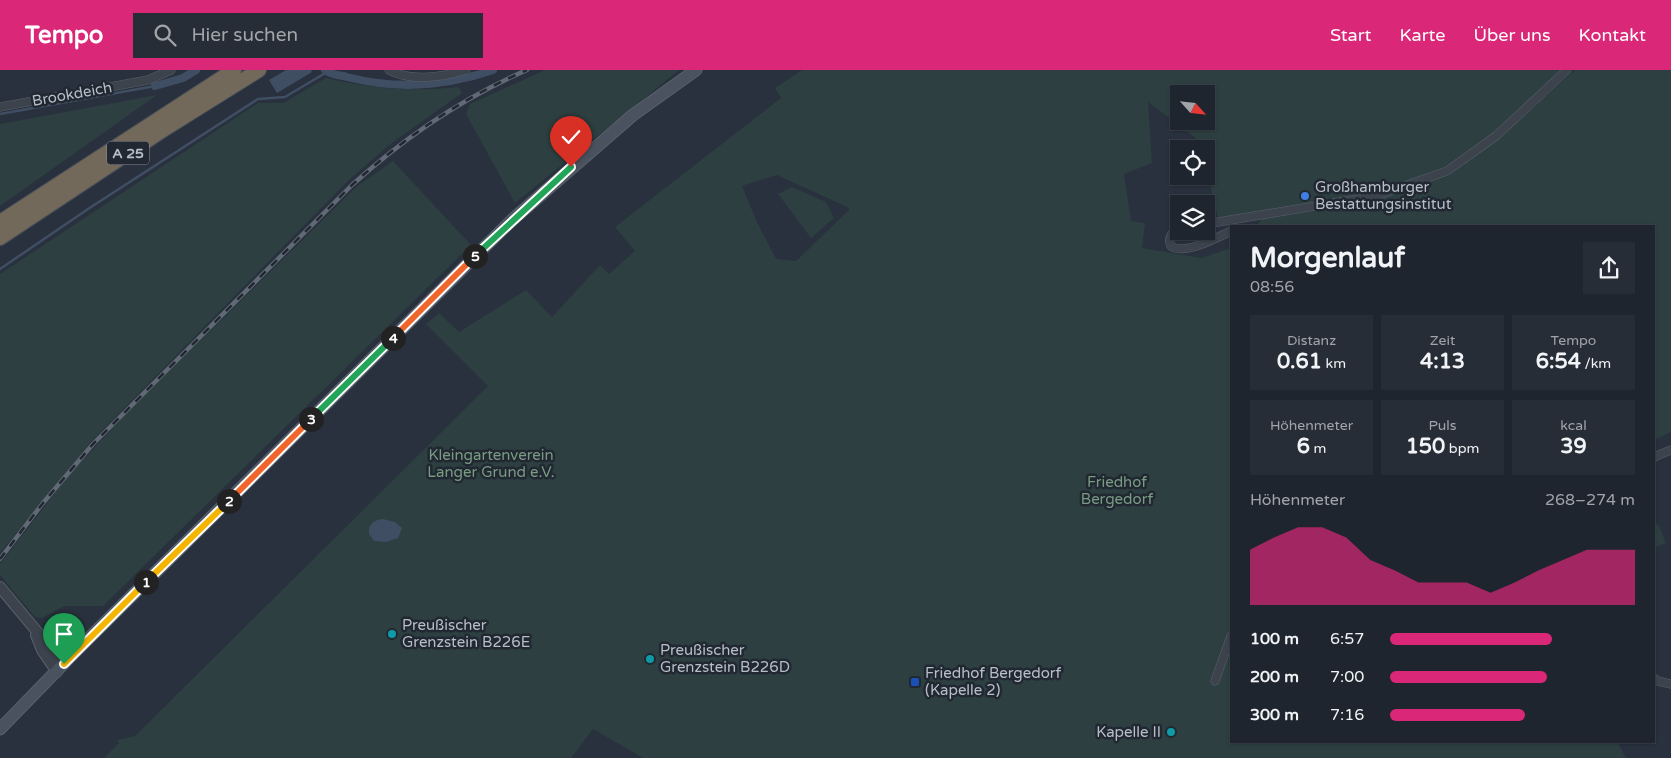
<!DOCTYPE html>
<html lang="de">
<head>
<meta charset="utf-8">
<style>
	:root { --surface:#1e252e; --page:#262d36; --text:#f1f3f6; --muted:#a1a5aa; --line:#3c424a; --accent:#db2777 }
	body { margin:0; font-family:"Varela Round",sans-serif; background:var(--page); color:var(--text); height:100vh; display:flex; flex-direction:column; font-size:19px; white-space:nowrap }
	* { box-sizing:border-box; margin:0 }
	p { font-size:16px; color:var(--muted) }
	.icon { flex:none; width:28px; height:28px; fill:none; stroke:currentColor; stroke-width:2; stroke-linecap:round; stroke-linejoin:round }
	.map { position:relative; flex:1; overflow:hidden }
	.panel { position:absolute; left:1230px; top:155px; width:425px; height:518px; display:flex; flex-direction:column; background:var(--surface); border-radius:0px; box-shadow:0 1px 4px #0004,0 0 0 1px var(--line) }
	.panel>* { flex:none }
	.needle { width:32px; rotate:117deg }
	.controls { position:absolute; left:1170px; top:15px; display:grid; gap:10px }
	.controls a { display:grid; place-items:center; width:45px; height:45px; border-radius:0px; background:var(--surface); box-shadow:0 1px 4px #0004,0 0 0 1px var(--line); font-size:25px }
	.pin { position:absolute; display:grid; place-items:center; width:42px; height:42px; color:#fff; margin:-51px -21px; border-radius:50% 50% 50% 0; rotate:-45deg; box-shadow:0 0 5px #0007 }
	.pin .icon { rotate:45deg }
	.km { position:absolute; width:25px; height:25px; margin:-12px; border-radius:50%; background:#222; color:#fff; font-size:14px; line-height:25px; text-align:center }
	.round { display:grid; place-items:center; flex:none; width:52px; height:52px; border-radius:0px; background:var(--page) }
	.headline { display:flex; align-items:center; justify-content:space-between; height:85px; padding:0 20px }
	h1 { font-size:28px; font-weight:700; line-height:38px }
	.metrics { display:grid; grid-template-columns:repeat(3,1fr); gap:8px; height:85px; padding:5px 20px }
	.metrics div { display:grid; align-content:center; border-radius:0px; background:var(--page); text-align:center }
	.metrics b { font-size:21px; font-weight:700 }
	.metrics small { font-size:14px; font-weight:400 }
	.metrics p { font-size:14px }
	.chart { height:140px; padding:10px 20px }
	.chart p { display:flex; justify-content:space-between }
	.chart svg { width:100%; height:90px; margin-top:5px; fill:var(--accent); opacity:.7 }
	ul { padding:0 20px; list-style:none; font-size:16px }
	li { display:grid; grid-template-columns:80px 60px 1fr; align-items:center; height:38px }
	li i { height:12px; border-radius:6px; background:var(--accent) }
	header { display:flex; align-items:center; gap:30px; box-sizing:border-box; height:70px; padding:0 25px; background:var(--accent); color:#fff }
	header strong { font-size:24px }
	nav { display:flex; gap:28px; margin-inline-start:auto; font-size:18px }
	.search { width:350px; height:45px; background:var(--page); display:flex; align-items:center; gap:12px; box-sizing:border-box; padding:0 18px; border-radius:0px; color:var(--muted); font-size:19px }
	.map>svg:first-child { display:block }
	.green { fill:#2d3f40; fill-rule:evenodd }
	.water { fill:#404e64 }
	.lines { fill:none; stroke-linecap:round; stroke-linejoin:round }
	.stream { stroke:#404e64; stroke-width:2.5 }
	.canal { stroke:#404e64; stroke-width:8 }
	.minor-casing { stroke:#5a616b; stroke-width:9 }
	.tertiary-casing { stroke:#5a616b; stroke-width:12 }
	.secondary-casing { stroke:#5a616b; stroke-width:13 }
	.motorway-casing { stroke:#474e58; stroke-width:16 }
	.minor { stroke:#3c434d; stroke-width:8 }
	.tertiary { stroke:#3c434d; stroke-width:10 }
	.secondary { stroke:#4a5260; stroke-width:11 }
	.motorway { stroke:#72695a; stroke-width:14 }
	.rail-casing { stroke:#606975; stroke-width:4.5 }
	.rail { stroke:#212832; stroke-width:2.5; stroke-dasharray:8; stroke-linecap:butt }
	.split-1-casing { stroke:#fff; stroke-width:10 }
	.split-2-casing { stroke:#fff; stroke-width:10 }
	.split-3-casing { stroke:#fff; stroke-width:10 }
	.split-4-casing { stroke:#fff; stroke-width:10 }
	.split-5-casing { stroke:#fff; stroke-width:10 }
	.split-6-casing { stroke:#fff; stroke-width:10 }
	.split-1 { stroke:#f5b400; stroke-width:6 }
	.split-2 { stroke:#f5b400; stroke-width:6 }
	.split-3 { stroke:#f0652b; stroke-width:6 }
	.split-4 { stroke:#22a559; stroke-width:6 }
	.split-5 { stroke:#f0652b; stroke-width:6 }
	.split-6 { stroke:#22a559; stroke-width:6 }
	.shop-dot { fill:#3f7fe0; stroke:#212832; stroke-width:2 }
	.culture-dot { fill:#0f9aa8; stroke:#212832; stroke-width:2 }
	.transit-dot { fill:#1a4fb4; stroke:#212832; stroke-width:2 }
	.labels { text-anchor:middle; stroke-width:5; stroke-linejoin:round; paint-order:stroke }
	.shield { fill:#212832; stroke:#8b919b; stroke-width:1 }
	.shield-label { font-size:14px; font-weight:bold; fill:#b8bec8 }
	.street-label { font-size:15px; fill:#b8bec8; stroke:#212832 }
	.poi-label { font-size:15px; fill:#b8bec8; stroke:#212832; text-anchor:start }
	.park-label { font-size:15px; fill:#799b82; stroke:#212832 }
</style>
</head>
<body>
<header>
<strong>Tempo</strong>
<div class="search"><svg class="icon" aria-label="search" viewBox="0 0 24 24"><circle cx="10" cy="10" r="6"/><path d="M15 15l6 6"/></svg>Hier suchen</div>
<nav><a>Start</a><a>Karte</a><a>Über uns</a><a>Kontakt</a></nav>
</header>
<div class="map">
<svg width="1671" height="688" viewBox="0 0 1671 688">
	<rect width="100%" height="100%" fill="#28313d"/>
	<path class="green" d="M545 0H679L515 133 466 44 470 34Z
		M802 0H1562L1493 63 1444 97 1373 123 1218 149 1206 95V79H1203L1201 72 1148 32 1152 93 1124 104 1131 151 1145 153 1142 178 1201 188 1231 178V671H1617L1626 688H643L593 659 571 688H104L119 673 117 670 135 666 488 316 426 254 439 243 459 262 526 220 552 247 600 195 609 204 635 181 615 157 781 28 775 18ZM1179 24H1206V51H1179ZM777 105 849 138V140L796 191 776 189 757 152 742 116Z
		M1575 0H1671V362L1654 370V156H1256L1262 149 1374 131 1450 105 1497 70Z
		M326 8C375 19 409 22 459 17L462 23 389 75 349 110 91 372 0 483V204L258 33H283Z
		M157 25 0 136V54Z
		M393 91 471 175 103 536H65L42 548 35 547 0 505V494L69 405 122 348 356 117Z
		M792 117 826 132 834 148 811 168 778 124Z
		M1658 454 1666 473 1654 478V455Z
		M79 552 80 558 62 572 47 559 53 554Z"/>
	<path class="water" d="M286 0H311L312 2 277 23 269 10Z
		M383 449 395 452 402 458 398 468 386 472 374 471 369 464C368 455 373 450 383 449Z"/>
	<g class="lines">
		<path class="stream" d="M0 44 155 16
			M0 199 88 139 258 29 285 27 327 2"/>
		<path class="canal" d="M325 0C330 5 340 5 347 7 397 20 444 17 493 0
			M155 16 183 8 196 0"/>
		<g class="minor-casing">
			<path id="minor" d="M389 0C411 12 443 7 466 0
				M0 37 148 10 171 0
				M1206 154 1376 126 1447 101 1496 66 1567 0
				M1179 159C1172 162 1167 168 1171 176 1184 186 1218 167 1231 161
				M1654 387 1671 380
				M1654 608 1658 611 1671 614
				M1215 611 1231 566"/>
		</g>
		<g class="tertiary-casing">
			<path id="tertiary" d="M0 517 64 594
				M36 565 42 580 57 602"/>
		</g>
		<g class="secondary-casing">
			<path id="secondary" d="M0 659 74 583 512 150 633 45 696 0"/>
		</g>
		<g class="motorway-casing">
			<path id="motorway" d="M0 152 234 0
				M0 168 163 60 259 0"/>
		</g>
		<use href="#minor" class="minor"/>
		<use href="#tertiary" class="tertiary"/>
		<use href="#secondary" class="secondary"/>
		<use href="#motorway" class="motorway"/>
		<g class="rail-casing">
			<path id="rail" d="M0 489 43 433 93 374 352 115C405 67 462 28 527 0"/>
		</g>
		<use href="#rail" class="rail"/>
	</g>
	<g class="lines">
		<g class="split-1-casing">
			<path id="split-1" d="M64 594 146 512"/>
		</g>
		<g class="split-2-casing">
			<path id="split-2" d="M146 512 229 431"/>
		</g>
		<g class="split-3-casing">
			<path id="split-3" d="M229 431 311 349"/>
		</g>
		<g class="split-4-casing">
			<path id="split-4" d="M311 349 393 268"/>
		</g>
		<g class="split-5-casing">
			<path id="split-5" d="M393 268 475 186"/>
		</g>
		<g class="split-6-casing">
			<path id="split-6" d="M475 186 571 97"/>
		</g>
		<use href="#split-1" class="split-1"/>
		<use href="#split-2" class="split-2"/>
		<use href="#split-3" class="split-3"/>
		<use href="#split-4" class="split-4"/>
		<use href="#split-5" class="split-5"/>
		<use href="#split-6" class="split-6"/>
	</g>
	<circle class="shop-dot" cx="1305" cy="126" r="5"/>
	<g class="culture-dot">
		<circle cx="392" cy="564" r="5"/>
		<circle cx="650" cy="589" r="5"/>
		<circle cx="1171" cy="662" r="5"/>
	</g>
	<rect class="transit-dot" x="910" y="607" width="10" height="10" rx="2.5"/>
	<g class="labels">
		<rect class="shield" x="107" y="71.5" width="42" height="23" rx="4"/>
		<g class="shield-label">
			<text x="128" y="88">A 25</text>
		</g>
		<g class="street-label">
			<text transform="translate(72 24) rotate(-10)" y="5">Brookdeich</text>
		</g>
		<g class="poi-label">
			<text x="1315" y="122">Großhamburger<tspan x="1315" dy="17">Bestattungsinstitut</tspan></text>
			<text x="402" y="560">Preußischer<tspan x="402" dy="17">Grenzstein B226E</tspan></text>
			<text x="660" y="585">Preußischer<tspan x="660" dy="17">Grenzstein B226D</tspan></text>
			<text x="925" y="608">Friedhof Bergedorf<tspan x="925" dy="17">(Kapelle 2)</tspan></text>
			<text x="1161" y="667" text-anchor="end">Kapelle II</text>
		</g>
		<g class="park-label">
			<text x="491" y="390">Kleingartenverein<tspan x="491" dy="17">Langer Grund e.V.</tspan></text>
			<text x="1117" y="417">Friedhof<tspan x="1117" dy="17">Bergedorf</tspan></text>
		</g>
	</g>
</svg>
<div class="controls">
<a><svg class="needle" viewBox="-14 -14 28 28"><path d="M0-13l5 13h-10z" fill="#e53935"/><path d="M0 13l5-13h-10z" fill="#a1a5aa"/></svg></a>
<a><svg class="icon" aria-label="locate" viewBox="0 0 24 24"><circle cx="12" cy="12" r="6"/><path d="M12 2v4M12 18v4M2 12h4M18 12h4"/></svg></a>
<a><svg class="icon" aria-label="layers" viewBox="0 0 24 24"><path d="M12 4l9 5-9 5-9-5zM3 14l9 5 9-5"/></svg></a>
</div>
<div class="pin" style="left:64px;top:594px;background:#1e9e55"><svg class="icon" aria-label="arrive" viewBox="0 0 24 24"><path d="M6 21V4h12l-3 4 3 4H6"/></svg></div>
<div class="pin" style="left:571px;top:97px;background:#d93025"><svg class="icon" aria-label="check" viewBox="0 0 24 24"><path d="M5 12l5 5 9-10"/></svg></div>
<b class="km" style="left:146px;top:512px">1</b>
<b class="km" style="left:229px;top:431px">2</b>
<b class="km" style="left:311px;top:349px">3</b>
<b class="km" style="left:393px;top:268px">4</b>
<b class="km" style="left:475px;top:186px">5</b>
<section class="panel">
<div class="headline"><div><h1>Morgenlauf</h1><p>08:56</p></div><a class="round"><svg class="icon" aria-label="share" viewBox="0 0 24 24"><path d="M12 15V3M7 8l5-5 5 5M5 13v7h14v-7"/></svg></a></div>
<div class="metrics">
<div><p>Distanz</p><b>0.61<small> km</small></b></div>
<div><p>Zeit</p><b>4:13</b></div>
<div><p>Tempo</p><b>6:54<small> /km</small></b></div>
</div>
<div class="metrics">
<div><p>Höhenmeter</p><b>6<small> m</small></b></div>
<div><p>Puls</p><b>150<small> bpm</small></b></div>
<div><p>kcal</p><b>39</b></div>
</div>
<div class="chart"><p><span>Höhenmeter</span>268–274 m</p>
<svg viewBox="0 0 160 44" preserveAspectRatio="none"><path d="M0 44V17L10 11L20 6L30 6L40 11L50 22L60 27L70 33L80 33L90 33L100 38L110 33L120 27L130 22L140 17L150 17L160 17V44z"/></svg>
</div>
<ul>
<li><b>100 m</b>6:57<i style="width:66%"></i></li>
<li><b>200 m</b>7:00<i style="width:64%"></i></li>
<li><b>300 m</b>7:16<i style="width:55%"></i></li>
</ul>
</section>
</div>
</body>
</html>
